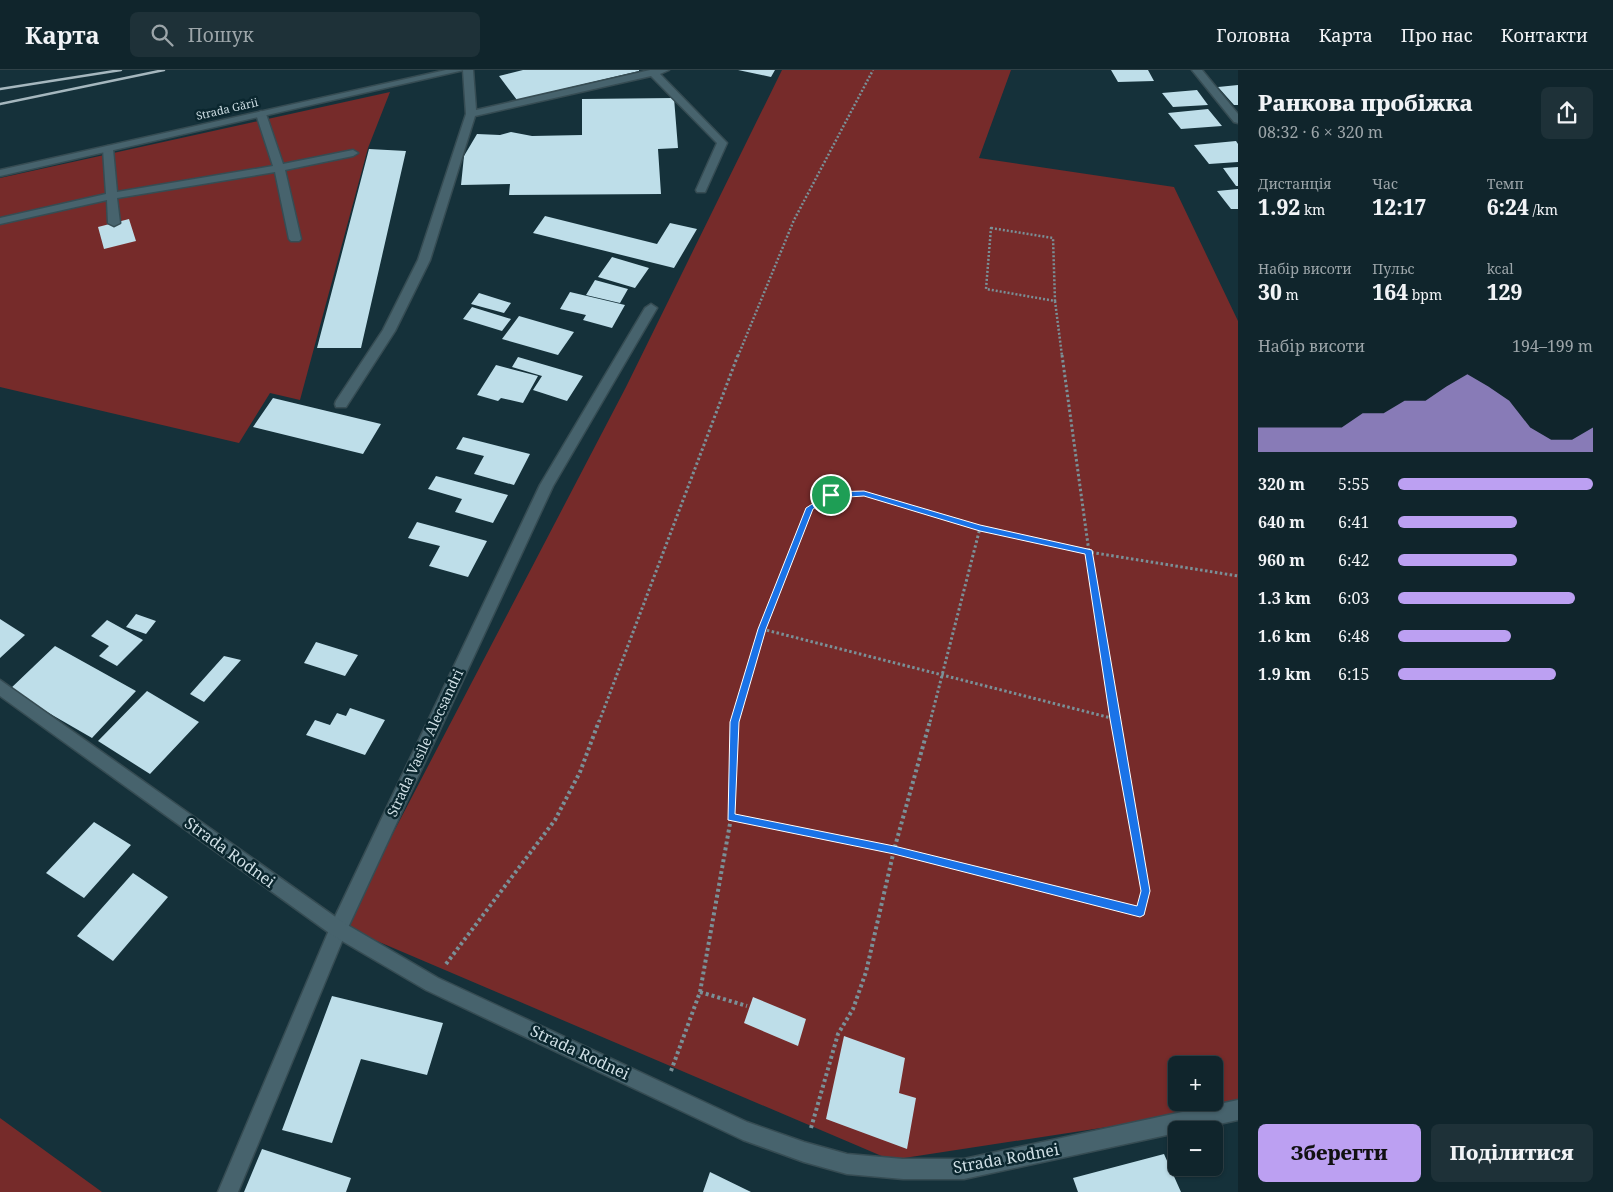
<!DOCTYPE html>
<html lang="uk">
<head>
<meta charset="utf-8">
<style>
	:root { --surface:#10252c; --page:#1e3138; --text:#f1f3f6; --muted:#9ca5a9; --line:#304248; --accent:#bca0f2 }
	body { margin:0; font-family:"Noto Serif",serif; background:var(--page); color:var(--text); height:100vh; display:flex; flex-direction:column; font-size:19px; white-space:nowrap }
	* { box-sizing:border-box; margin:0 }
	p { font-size:16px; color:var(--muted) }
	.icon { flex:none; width:28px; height:28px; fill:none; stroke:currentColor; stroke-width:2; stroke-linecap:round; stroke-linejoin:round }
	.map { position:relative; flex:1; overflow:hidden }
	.drawer { display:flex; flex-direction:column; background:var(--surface); width:375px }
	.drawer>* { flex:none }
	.tools { position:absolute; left:1168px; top:986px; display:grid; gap:10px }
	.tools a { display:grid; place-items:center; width:55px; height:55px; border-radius:8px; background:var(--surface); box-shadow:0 1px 4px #0004,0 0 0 1px var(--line); font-size:25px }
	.pin { position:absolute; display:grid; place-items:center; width:42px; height:42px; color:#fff; margin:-21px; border:2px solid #fff; border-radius:50%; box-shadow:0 1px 5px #0007 }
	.round { display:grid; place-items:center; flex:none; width:52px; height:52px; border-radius:8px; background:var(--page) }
	.overview { display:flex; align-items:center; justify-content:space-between; height:85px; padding:0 20px }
	h1 { font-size:22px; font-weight:800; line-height:38px }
	.metrics { display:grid; grid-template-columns:repeat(3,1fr); gap:8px; height:85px; padding:5px 20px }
	.metrics div { display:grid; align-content:center }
	.metrics b { font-size:21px; font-weight:800 }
	.metrics small { font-size:14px; font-weight:400 }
	.metrics p { font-size:14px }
	.chart { height:140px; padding:10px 20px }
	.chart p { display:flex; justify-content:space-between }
	.chart svg { width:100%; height:90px; margin-top:5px; fill:var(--accent); opacity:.7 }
	.cta { display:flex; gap:10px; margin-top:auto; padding:10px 20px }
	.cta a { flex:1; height:58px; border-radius:8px; background:var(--accent); color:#111; font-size:20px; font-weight:800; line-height:58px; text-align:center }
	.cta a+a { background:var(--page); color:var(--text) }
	ul { padding:0 20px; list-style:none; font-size:16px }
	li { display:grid; grid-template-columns:80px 60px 1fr; align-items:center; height:38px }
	li i { height:12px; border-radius:6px; background:var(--accent) }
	header { display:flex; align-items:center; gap:30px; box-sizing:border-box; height:70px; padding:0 25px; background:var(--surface); border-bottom:1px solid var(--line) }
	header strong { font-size:24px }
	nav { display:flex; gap:28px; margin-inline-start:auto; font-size:18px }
	.search { width:350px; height:45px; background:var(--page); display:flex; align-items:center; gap:12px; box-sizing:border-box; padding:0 18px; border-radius:8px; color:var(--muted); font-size:19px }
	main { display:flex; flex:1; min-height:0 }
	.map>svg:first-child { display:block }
	.green { fill:#762b2a; fill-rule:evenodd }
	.building { fill:#bedee9 }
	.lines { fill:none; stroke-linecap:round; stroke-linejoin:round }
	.lane-casing { stroke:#364c53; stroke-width:3 }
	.street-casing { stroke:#364c53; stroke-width:3 }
	.secondary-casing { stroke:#364c53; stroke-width:3 }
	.path-far2 { stroke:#7a9097; stroke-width:2.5; stroke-dasharray:2 2; stroke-linecap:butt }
	.path-far1 { stroke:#7a9097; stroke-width:3; stroke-dasharray:2.5 2.5; stroke-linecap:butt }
	.path { stroke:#7a9097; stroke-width:4; stroke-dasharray:3 3; stroke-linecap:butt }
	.lane { fill:#47636d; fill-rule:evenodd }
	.street { fill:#47636d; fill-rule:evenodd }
	.secondary { fill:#47636d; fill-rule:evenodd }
	.rail { stroke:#a5b7be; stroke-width:2.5 }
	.route { fill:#1a73e8; stroke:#fff; fill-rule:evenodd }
	.labels { text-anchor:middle; stroke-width:5; stroke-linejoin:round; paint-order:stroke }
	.far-street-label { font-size:11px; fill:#cfdfe5; stroke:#0b272f }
	.street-label { font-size:14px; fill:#cfdfe5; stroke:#0b272f }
	.near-street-label { font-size:16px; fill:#cfdfe5; stroke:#0b272f }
</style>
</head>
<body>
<header>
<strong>Карта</strong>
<div class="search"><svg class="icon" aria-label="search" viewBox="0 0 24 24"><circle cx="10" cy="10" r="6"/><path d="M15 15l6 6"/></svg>Пошук</div>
<nav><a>Головна</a><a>Карта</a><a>Про нас</a><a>Контакти</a></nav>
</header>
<main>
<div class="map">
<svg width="1238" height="1122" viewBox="0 0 1238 1122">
	<rect width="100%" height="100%" fill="#15313a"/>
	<path class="green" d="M782 0H1011L979 88 1174 117 1238 251V1037L891 1090 344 857 626 317ZM1176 995H1214V1032H1176Z
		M390 22 368 78 300 330 270 323 239 373 0 317V108Z
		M0 1048 102 1122H0Z"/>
	<path class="building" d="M523 0H639V1L517 30 499 6Z
		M738 0H775L771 7Z
		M1111 0H1148L1154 11 1118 12Z
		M1238 15V35H1234L1218 17Z
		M1197 20 1208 35 1173 37 1162 23Z
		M674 28 678 78 658 79 661 124 509 125 510 114 461 115 464 86 477 64 500 65 511 62 532 66 582 65V29Z
		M1208 39 1222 56 1181 59 1168 43Z
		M1236 71 1238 74V92L1209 94 1194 75Z
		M369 79 406 81 361 278H317Z
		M1238 97V116H1236L1223 98Z
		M1238 119V139H1231L1217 121Z
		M545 146 657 174 670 153 697 159 674 198 533 163Z
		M129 149 136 171 104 179 98 157Z
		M612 187 649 198 635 218 598 207Z
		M595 210 628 219 620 233 586 225Z
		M570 222 625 235 612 258 583 250 586 245 560 239Z
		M479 223 511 233 504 243 471 234Z
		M472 237 511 249 502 261 463 249Z
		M519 246 574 262 558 285 502 269Z
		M518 287 583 306 567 331 533 320 542 306 512 297Z
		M496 295 538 306 523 333 501 328 498 331 477 325Z
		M273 328 381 354 363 384 253 357Z
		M463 367 530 384 514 415 474 404 484 386 456 379Z
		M436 406 508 425 493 453 455 442 462 429 428 419Z
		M417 452 487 471 468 507 429 496 440 476 408 468Z
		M136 544 156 551 146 564 126 557Z
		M0 549 25 565 0 588Z
		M107 550 143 570 117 596 99 586 109 576 91 566Z
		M316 572 358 585 345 606 304 593Z
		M55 576 136 621 92 668 9 620Z
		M224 586 241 590 204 632 190 624Z
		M147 621 199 652 150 704 98 671Z
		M350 638 385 650 365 685 306 665 315 650 330 655 337 643 346 646Z
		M94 752 131 775 84 828 46 803Z
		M133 803 168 827 113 891 77 866Z
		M332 926 443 953 427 1005 361 989 332 1073 282 1060Z
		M753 927 806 949 798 976 744 953Z
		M844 966 905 988 899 1023 916 1028 907 1079 826 1049Z
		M262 1079 351 1108 346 1122H244Z
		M1164 1084 1181 1122H1078L1073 1108Z
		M710 1102 751 1122H703Z"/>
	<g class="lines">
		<g class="lane-casing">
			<path id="lane" d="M463 0H473L476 40 650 0H669L660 4 727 73 706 120 705 122H697L696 120 717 73 651 6 475 46 430 190 395 261 346 337H336L335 334 336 331 383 260 418 190 466 44Z
				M261 41 266 44 283 94 353 80 358 83 353 86 285 100 301 169 299 171H291L289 169 275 102 117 128 120 153 114 156 108 153 107 130 0 154V148L106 124 103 79 108 76 113 79 117 122 273 96 256 44Z"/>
		</g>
		<g class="street-casing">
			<path id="street" d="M446 0H464L0 106V100Z
				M1192 0H1202L1238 44V53L1234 52Z
				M651 234 657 238 553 416 345 864 238 1122H218L332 853 540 415 645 238Z"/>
		</g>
		<g class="secondary-casing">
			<path id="secondary" d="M0 610 344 853 438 908 747 1052 804 1072 847 1084 903 1089H964L1238 1030V1050L1191 1060H1176V1063L964 1109H903L847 1104 804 1092 743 1070 426 920 332 865 0 626Z"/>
		</g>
		<path class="path-far2" d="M991 158 1053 168 1055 231 986 219Z
			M1055 231 1062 286
			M738 286 794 150 873 0"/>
		<path class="path-far1" d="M1062 285 1089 482 1116 652
			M762 559 1115 649
			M599 652 738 285
			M734 652 762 559 810 438 831 425 864 424 980 458 1089 482 1238 506
			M930 652 980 458"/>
		<path class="path" d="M731 748 734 651
			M446 894 555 750 580 702 599 651
			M700 922 747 936
			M671 1001 700 922 731 748 894 780 1140 842 1145 821 1115 651
			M811 1058 838 964 853 939 866 902 894 780 930 651"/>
		<use href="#lane" class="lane"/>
		<use href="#street" class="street"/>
		<use href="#secondary" class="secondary"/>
		<path class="rail" d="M0 19 121 0
			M0 34 164 0"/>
	</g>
	<path class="route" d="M864 421 980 455 1092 480 1150 821 1144 845 1140 847 894 784 728 750 730 652 758 559 806 438 831 422ZM864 426 980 461 1085 484 1110 649 1141 821 1137 836 894 776 735 744 739 652 766 559 813 439 832 428Z"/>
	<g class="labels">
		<g class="far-street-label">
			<text transform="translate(227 39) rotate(-13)" y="4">Strada Gării</text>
		</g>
		<g class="street-label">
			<text transform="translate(425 673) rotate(-65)" y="5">Strada Vasile Alecsandri</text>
		</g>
		<g class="near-street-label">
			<text transform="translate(230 782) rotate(36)" y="6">Strada Rodnei</text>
			<text transform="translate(580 982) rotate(25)" y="6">Strada Rodnei</text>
			<text transform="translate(1006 1088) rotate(-10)" y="6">Strada Rodnei</text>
		</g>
	</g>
</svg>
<div class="tools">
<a>+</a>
<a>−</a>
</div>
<div class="pin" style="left:831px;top:425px;background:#1e9e55"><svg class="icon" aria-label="arrive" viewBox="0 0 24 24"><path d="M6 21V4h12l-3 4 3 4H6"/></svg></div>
</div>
<section class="drawer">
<div class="overview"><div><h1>Ранкова пробіжка</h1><p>08:32 · 6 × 320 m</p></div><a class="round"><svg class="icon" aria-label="share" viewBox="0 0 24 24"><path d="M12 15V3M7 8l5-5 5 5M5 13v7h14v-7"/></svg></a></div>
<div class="metrics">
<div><p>Дистанція</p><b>1.92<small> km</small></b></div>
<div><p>Час</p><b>12:17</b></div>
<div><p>Темп</p><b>6:24<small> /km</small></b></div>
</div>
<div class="metrics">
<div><p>Набір висоти</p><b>30<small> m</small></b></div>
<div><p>Пульс</p><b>164<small> bpm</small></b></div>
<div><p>kcal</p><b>129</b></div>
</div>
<div class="chart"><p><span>Набір висоти</span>194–199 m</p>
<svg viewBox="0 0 160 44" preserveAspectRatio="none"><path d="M0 44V32L10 32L20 32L30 32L40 32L50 25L60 25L70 19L80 19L90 12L100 6L110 12L120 19L130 32L140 38L150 38L160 32V44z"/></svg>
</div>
<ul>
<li><b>320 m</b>5:55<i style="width:100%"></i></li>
<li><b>640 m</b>6:41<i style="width:61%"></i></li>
<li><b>960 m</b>6:42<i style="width:61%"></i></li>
<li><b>1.3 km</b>6:03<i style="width:91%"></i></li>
<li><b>1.6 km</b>6:48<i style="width:58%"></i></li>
<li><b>1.9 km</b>6:15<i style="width:81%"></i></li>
</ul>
<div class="cta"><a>Зберегти</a><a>Поділитися</a></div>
</section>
</main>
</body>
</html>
